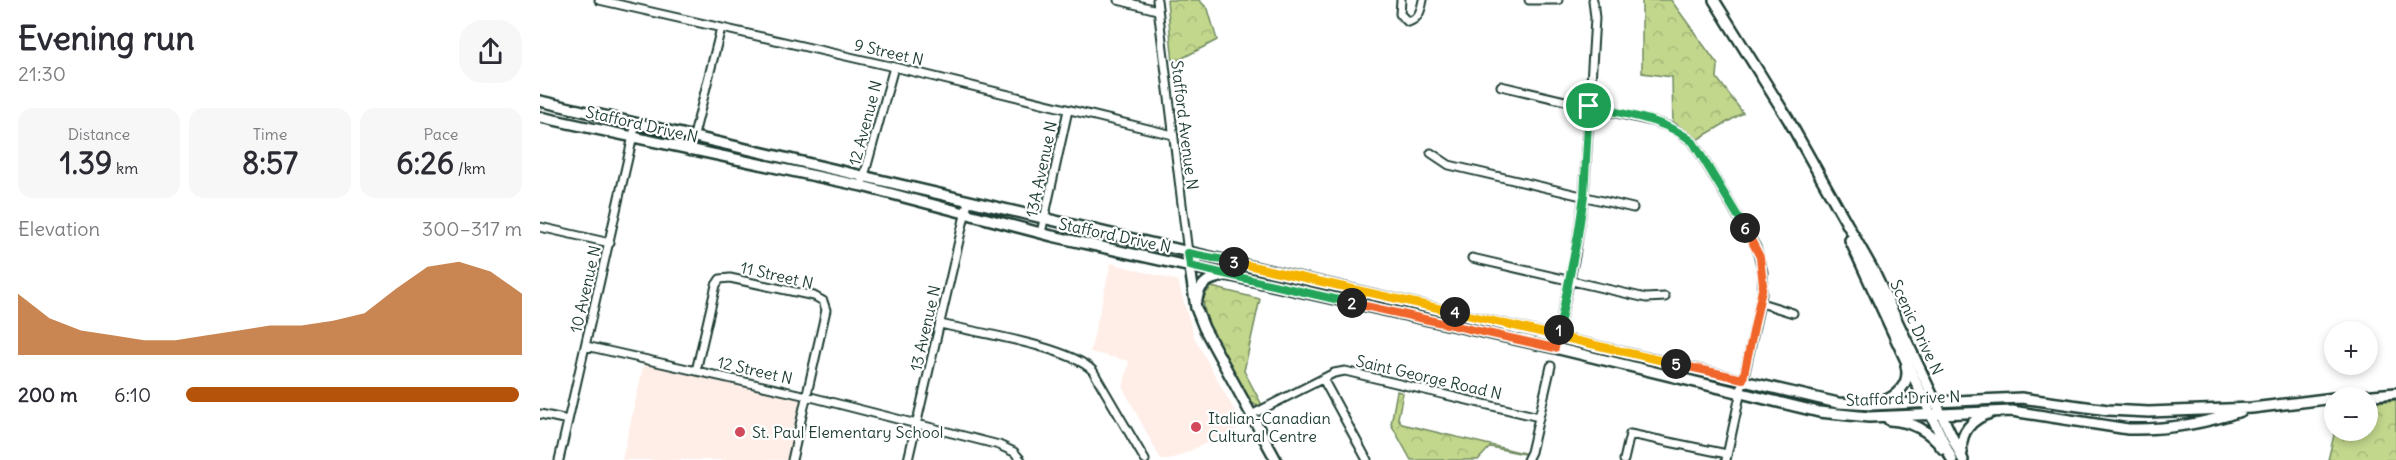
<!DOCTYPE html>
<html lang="en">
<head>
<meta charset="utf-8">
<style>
	:root { --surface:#fff; --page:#f7f7f7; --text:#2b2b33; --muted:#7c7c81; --accent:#b45309 }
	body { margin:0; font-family:Delius,sans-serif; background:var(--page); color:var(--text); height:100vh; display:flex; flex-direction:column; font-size:22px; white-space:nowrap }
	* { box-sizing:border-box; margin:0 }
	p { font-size:20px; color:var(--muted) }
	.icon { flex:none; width:33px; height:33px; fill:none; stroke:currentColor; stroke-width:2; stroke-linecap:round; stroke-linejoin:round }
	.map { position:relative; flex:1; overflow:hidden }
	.details { display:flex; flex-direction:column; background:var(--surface); width:540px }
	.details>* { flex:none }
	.fabs { position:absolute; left:1784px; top:321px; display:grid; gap:12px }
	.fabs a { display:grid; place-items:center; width:54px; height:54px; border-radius:50%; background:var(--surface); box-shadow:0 3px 9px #0003; font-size:30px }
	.pin { position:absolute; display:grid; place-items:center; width:51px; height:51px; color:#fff; margin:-26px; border:3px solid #fff; border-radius:50%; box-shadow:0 2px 6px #0007 }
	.km { position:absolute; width:30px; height:30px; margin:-15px; border-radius:50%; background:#222; color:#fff; font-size:16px; line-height:30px; text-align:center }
	.round { display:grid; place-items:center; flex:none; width:63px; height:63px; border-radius:24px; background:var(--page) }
	.headline { display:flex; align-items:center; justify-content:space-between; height:102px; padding:0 18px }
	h1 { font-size:33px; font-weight:700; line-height:45px }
	.metrics { display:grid; grid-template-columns:repeat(3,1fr); gap:9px; height:102px; padding:6px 18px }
	.metrics div { display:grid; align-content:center; border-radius:15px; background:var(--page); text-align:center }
	.metrics b { font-size:30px; font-weight:700 }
	.metrics small { font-size:16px; font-weight:400 }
	.metrics p { font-size:16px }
	.chart { height:168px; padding:12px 18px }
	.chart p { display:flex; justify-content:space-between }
	.chart svg { width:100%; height:108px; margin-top:6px; fill:var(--accent); opacity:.7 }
	ul { padding:0 18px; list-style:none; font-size:20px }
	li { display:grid; grid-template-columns:96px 72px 1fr; align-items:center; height:45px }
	li i { height:15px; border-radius:8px; background:var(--accent) }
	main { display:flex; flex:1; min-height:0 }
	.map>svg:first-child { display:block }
	.built { fill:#ffeee8 }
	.park { fill:url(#park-crowns); stroke:#708a60; stroke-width:1.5 }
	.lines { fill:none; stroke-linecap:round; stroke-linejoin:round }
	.street-casing { stroke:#1f3d34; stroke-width:11 }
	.secondary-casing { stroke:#1f3d34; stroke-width:14 }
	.street { stroke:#fff; stroke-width:7 }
	.secondary { stroke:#fff; stroke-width:9 }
	.split-1-casing { stroke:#fff; stroke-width:12 }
	.split-2-casing { stroke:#fff; stroke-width:12 }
	.split-3-casing { stroke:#fff; stroke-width:12 }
	.split-4-casing { stroke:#fff; stroke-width:12 }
	.split-5-casing { stroke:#fff; stroke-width:12 }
	.split-6-casing { stroke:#fff; stroke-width:12 }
	.split-7-casing { stroke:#fff; stroke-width:12 }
	.split-1 { stroke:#22a559; stroke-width:8 }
	.split-2 { stroke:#f0652b; stroke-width:8 }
	.split-3 { stroke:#22a559; stroke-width:8 }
	.split-4 { stroke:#f5b400; stroke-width:8 }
	.split-5 { stroke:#f5b400; stroke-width:8 }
	.split-6 { stroke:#f0652b; stroke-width:8 }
	.split-7 { stroke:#22a559; stroke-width:8 }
	.poi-dot { fill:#d1495b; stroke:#fff; stroke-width:2 }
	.labels { text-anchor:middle; stroke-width:4.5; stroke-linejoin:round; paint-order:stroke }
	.street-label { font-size:16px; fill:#1f3d34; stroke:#fff }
	.poi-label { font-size:16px; fill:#1f3d34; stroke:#fff; text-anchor:start }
</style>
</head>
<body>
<main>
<section class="details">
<div class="headline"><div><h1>Evening run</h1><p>21:30</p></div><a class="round"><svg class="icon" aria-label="share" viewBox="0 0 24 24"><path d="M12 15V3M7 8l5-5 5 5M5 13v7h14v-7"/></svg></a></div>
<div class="metrics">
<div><p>Distance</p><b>1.39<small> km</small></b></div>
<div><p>Time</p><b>8:57</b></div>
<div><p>Pace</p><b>6:26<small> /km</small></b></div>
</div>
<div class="chart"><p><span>Elevation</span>300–317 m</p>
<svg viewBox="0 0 160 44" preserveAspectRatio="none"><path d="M0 44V19L10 29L20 34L30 36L40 38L50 38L60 36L70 34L80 32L90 32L100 30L110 27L120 17L130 8L140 6L150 10L160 19V44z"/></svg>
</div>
<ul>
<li><b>200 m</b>6:10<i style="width:99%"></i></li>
</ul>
</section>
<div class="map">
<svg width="1856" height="460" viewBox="0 0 1856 460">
	<defs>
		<pattern id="park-crowns" width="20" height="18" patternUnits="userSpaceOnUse" patternTransform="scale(1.5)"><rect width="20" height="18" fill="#c2d68c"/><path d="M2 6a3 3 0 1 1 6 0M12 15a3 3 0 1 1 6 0" fill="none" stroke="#a6b979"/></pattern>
	</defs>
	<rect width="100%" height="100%" fill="#fff"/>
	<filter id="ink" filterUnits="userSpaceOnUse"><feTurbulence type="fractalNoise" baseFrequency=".0167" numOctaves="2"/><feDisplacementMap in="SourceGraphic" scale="12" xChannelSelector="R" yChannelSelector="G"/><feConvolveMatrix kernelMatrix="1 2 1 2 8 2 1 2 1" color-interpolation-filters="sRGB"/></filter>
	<g filter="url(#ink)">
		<path class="built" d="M571 263 638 281 654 337 703 426 630 460H621L583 388 589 361 550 352Z
			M105 359 267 396 252 460H82Z"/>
		<path class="park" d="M627 0H659L668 9 677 40 633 63Z
			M1102 0H1131L1178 65 1177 78 1203 113 1153 142 1133 128 1132 77 1102 73Z
			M672 287 720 299 704 371 722 405 717 406 712 403C700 383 659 319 664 298 665 293 669 290 672 287Z
			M857 391 863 393 858 418 862 424 984 453V454L950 447 938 460H871L851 424Z
			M1856 400V460H1788L1795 431 1827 430V403Z"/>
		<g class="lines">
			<g class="street-casing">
				<path id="street" d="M59 0 354 67 633 135
					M578 0 617 10
					M617 0 648 253
					M861 0 860 14 868 22C879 19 881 10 883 0
					M989 0H1018
					M961 86 1115 122 1133 128 1153 142 1216 247 1223 272 1222 294 1186 460
					M150 151 181 28
					M891 153 909 165 1093 208
					M323 180 354 67
					M0 227 70 243
					M501 233 528 110
					M932 258 1106 298 1125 297
					M1221 303 1253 313
					M400 324C435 332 531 347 553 371L605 460
					M1016 342 1035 256 1044 196 1055 18 1053 0
					M46 346 267 396 459 445 474 452 481 460
					M156 371 176 285 180 279 190 278 274 296 283 301 286 310 252 460
					M783 379 827 460
					M0 414 28 420
					M711 415 794 373 805 371 999 417
					M19 460 96 123
					M368 460 428 202
					M987 460 991 452 1011 366
					M1084 460 1090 434 1187 454"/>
			</g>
			<g class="secondary-casing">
				<path id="secondary" d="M1174 0 1248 119 1333 270 1423 460
					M0 101 1298 403 1332 405 1481 398 1568 410 1609 412 1712 408 1794 398
					M0 117 322 186 512 236 1015 348 1279 412 1329 417 1472 411 1588 429C1628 430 1663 424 1701 411
					M1310 240 1412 460
					M649 261 656 308 664 328 736 460
					M657 299C660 283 668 279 684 276
					M1799 398 1856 393
					M1341 402C1356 397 1371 384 1366 366
					M1349 420C1371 421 1390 431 1403 449
					M1422 453C1419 433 1432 418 1451 413"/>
			</g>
			<use href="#street" class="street"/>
			<use href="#secondary" class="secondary"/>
		</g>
	</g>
	<g class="lines" filter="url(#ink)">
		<g class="split-1-casing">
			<path id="split-1" d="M1019 330 1038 235 1044 196 1049 106"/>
		</g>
		<g class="split-2-casing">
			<path id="split-2" d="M812 303 1015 348 1019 330"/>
		</g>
		<g class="split-3-casing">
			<path id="split-3" d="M694 262 648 253 650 266 812 303"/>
		</g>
		<g class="split-4-casing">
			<path id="split-4" d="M694 262 915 312"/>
		</g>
		<g class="split-5-casing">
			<path id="split-5" d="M915 312 1136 364"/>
		</g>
		<g class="split-6-casing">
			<path id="split-6" d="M1136 364 1203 379 1223 285 1220 257 1205 228"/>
		</g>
		<g class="split-7-casing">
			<path id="split-7" d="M1049 106C1085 115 1124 118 1153 142L1205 228"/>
		</g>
		<use href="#split-1" class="split-1"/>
		<use href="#split-2" class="split-2"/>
		<use href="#split-3" class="split-3"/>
		<use href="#split-4" class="split-4"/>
		<use href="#split-5" class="split-5"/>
		<use href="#split-6" class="split-6"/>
		<use href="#split-7" class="split-7"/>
	</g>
	<g class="poi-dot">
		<circle cx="656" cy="427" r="6"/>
		<circle cx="200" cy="432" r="6"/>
	</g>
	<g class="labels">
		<g class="street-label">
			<text transform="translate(349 52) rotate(13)" y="6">9 Street N</text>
			<text transform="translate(325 123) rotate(-75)" y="6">12 Avenue N</text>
			<text transform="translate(102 124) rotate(13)" y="6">Stafford Drive N</text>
			<text transform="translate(645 125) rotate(83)" y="6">Stafford Avenue N</text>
			<text transform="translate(501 169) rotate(-78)" y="6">13A Avenue N</text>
			<text transform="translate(575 235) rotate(12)" y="6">Stafford Drive N</text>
			<text transform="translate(237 275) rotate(13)" y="6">11 Street N</text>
			<text transform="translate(45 289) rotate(-77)" y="6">10 Avenue N</text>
			<text transform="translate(1377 327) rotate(65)" y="6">Scenic Drive N</text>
			<text transform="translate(385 328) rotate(-77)" y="6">13 Avenue N</text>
			<text transform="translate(215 370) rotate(13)" y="6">12 Street N</text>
			<text transform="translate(889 377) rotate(13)" y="6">Saint George Road N</text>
			<text transform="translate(1363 398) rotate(-2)" y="6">Stafford Drive N</text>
		</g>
		<g class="poi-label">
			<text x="668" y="424">Italian-Canadian<tspan x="668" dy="18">Cultural Centre</tspan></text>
			<text x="212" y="438">St. Paul Elementary School</text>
		</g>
	</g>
</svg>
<div class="fabs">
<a>+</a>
<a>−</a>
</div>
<div class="pin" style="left:1049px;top:106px;background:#1e9e55"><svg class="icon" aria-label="arrive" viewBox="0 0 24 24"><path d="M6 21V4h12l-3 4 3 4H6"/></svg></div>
<b class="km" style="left:1019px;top:330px">1</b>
<b class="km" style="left:812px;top:303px">2</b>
<b class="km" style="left:694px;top:262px">3</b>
<b class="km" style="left:915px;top:312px">4</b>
<b class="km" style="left:1136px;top:364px">5</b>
<b class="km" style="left:1205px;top:228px">6</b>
</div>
</main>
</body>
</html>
